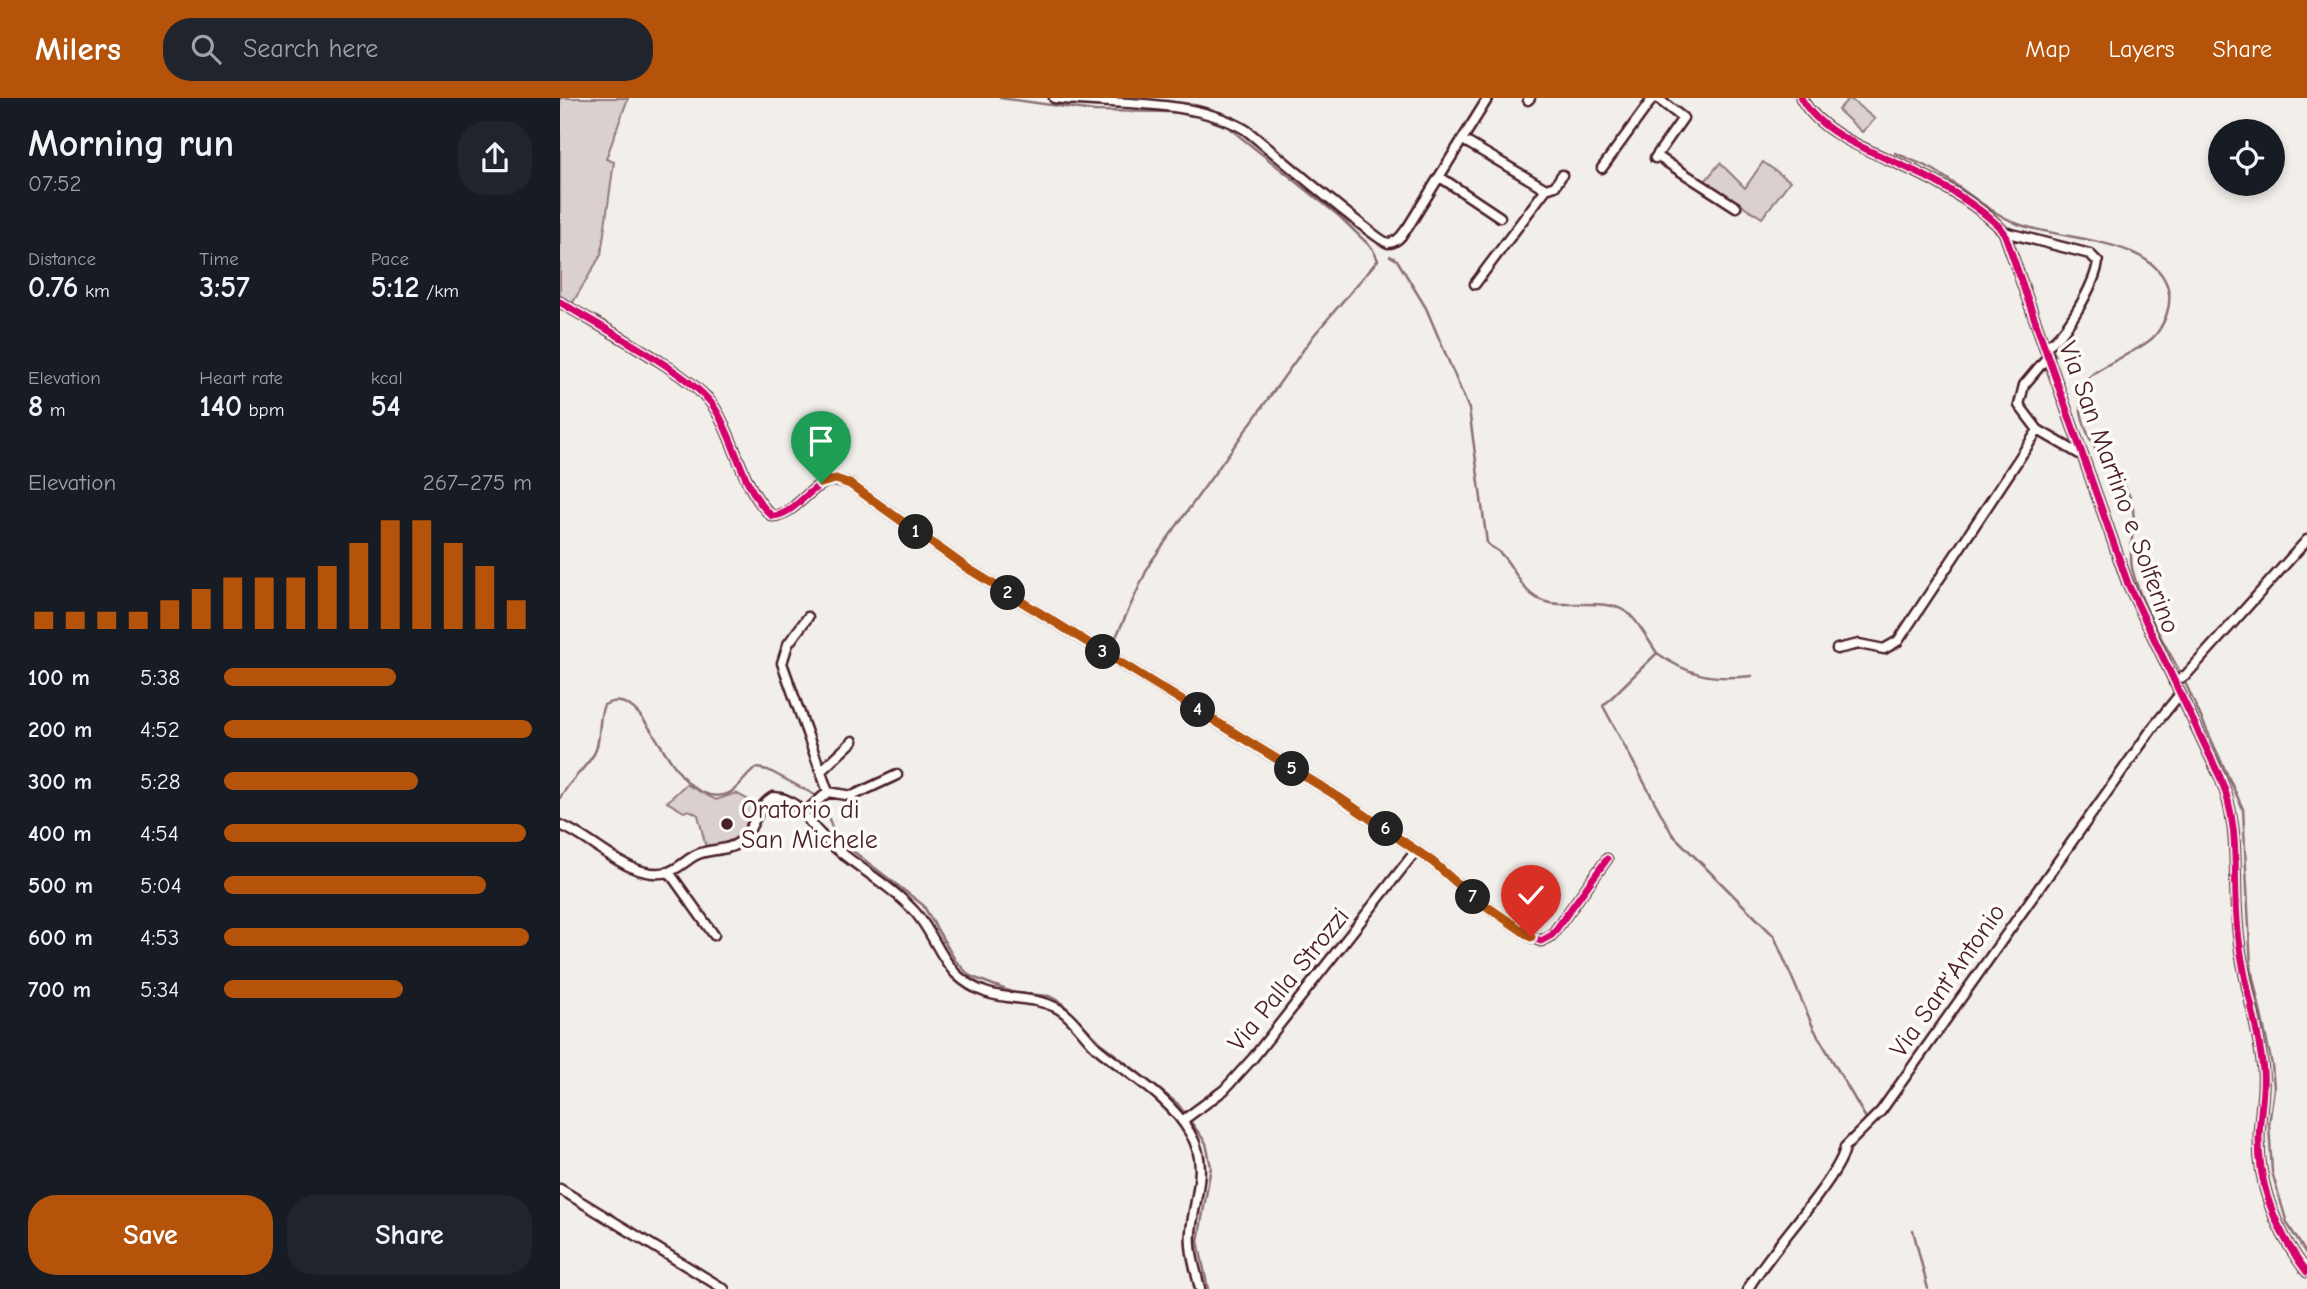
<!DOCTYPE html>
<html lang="en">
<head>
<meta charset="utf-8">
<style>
	:root { --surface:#171b24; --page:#20242c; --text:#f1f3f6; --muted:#9ea1a6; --accent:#b45309 }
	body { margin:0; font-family:"Comic Neue",sans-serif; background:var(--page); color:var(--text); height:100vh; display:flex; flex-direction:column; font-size:26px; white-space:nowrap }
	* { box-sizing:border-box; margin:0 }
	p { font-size:23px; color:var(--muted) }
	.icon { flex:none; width:38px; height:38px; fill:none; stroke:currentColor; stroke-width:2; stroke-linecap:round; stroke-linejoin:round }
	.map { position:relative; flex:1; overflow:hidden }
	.sheet { display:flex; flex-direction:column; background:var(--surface); width:560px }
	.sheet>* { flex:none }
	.buttons { position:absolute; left:1648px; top:21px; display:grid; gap:14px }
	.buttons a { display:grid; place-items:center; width:77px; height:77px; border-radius:50%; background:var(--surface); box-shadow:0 4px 10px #0003; font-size:35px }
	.pin { position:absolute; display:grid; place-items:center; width:60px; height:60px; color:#fff; margin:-72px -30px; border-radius:50% 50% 50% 0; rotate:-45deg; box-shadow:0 0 7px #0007 }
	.pin .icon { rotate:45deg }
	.km { position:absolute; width:35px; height:35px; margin:-18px; border-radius:50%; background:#222; color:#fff; font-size:19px; line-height:35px; text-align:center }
	.round { display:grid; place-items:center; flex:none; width:74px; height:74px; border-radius:28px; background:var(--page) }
	.overview { display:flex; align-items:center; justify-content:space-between; height:119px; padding:0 28px }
	h1 { font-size:38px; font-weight:600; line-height:52px }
	.figures { display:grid; grid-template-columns:repeat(3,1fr); gap:10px; height:119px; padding:7px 28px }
	.figures div { display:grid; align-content:center }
	.figures b { font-size:30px; font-weight:600 }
	.figures small { font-size:19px; font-weight:400 }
	.figures p { font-size:19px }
	.chart { height:196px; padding:14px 28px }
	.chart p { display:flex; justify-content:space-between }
	.chart svg { width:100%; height:126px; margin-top:7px; stroke:var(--accent); stroke-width:6 }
	.primary-button { display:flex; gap:14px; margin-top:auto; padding:14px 28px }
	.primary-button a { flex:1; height:80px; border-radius:28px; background:var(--accent); color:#fff; font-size:28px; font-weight:600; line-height:80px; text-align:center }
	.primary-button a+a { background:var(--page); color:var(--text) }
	ul { padding:0 28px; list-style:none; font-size:23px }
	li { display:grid; grid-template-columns:112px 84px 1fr; align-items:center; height:52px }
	li i { height:18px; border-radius:9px; background:var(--accent) }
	header { display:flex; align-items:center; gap:42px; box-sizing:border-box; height:98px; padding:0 35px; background:var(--accent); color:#fff }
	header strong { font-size:33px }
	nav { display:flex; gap:38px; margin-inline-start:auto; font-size:24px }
	.search { width:490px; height:63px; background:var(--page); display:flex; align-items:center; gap:18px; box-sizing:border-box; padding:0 24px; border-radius:28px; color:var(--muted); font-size:26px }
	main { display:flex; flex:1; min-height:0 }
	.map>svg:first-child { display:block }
	.green { fill:#d9d0cf; stroke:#92787d; stroke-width:2 }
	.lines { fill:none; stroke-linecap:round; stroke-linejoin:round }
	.stream { stroke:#8b6f75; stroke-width:2.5 }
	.minor-casing { stroke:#4a1f2b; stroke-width:13 }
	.minor { stroke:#fdfcf7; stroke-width:8 }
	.cycleway-casing { stroke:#fdfcf7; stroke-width:11 }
	.cycleway { stroke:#d6006c; stroke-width:7 }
	.route-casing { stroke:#fff; stroke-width:14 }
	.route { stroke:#b45309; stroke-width:9 }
	.poi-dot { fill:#4a1f2b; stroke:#fdfcf7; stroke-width:2.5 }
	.labels { text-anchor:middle; stroke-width:7; stroke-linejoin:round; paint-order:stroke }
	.street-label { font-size:26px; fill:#4a1f2b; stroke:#fdfcf7 }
	.poi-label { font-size:26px; fill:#4a1f2b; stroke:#fdfcf7; text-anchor:start }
</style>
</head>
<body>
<header>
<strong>Milers</strong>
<div class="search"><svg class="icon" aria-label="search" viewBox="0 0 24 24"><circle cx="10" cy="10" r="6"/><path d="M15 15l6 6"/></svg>Search here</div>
<nav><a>Map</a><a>Layers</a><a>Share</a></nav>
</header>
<main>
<section class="sheet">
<div class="overview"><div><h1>Morning run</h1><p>07:52</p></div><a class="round"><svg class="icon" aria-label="share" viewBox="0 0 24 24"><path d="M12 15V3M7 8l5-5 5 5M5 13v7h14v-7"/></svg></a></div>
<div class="figures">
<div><p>Distance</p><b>0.76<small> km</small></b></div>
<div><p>Time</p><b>3:57</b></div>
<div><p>Pace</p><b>5:12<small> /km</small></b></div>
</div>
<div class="figures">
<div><p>Elevation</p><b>8<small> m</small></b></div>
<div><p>Heart rate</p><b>140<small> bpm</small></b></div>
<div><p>kcal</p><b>54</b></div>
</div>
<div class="chart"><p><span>Elevation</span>267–275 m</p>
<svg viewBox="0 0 160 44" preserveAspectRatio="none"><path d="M5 44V38M15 44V38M25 44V38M35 44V38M45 44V34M55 44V30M65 44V26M75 44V26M85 44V26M95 44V22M105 44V14M115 44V6M125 44V6M135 44V14M145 44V22M155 44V34"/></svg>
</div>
<ul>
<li><b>100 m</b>5:38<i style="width:56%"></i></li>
<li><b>200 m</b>4:52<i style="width:100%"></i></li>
<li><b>300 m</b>5:28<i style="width:63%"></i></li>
<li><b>400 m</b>4:54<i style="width:98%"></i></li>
<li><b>500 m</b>5:04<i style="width:85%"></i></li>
<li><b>600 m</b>4:53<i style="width:99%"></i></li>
<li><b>700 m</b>5:34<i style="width:58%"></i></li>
</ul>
<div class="primary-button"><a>Save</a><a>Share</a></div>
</section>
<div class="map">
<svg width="1747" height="1191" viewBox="0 0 1747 1191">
	<rect width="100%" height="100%" fill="#f2efeb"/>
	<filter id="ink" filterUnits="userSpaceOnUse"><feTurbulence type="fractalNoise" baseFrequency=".0143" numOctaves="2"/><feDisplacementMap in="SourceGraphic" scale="14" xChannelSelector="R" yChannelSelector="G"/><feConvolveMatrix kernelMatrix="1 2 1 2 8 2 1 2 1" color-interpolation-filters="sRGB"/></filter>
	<g filter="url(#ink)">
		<path class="green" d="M0 0H68L46 61 54 64 41 157 12 206 0 199Z
			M1289 0 1315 21 1302 34 1278 12Z
			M1203 64 1230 83 1202 120 1145 83 1160 65 1185 90Z
			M126 686 156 702 176 695 196 706C182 737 181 744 146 749L138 717 129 712 124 714 107 704Z"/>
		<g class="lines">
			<path class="stream" d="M440 0 534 13 614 14 632 18
				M1335 55C1348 61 1361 65 1374 72 1403 90 1427 113 1458 126 1501 143 1600 139 1609 195 1611 208 1605 224 1597 235 1582 256 1522 270 1520 294 1518 320 1531 348 1547 368 1555 378 1564 385 1569 397 1580 420 1567 446 1572 470 1581 508 1603 542 1621 576
				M830 158 837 162 866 210 909 311 927 445C931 450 935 450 939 454 957 470 960 497 986 504 996 507 1008 506 1018 506 1071 505 1069 513 1097 555L1043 608 1112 736 1214 838 1254 931 1307 1022
				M137 286 151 296 168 328
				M185 369 206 406
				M222 412 263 378 283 380
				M421 475 493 519
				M543 550H551L590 465 754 237 818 162 812 150 779 118 668 29 644 20
				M1097 555C1129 578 1153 582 1192 578
				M1624 582 1683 711 1691 870 1712 967 1714 990 1709 1027 1712 1074 1727 1125 1747 1157
				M0 700C9 683 25 671 34 656 42 643 37 622 44 607 91 581 107 708 163 697 177 695 185 677 196 670L208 672 255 697 264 708 276 740 363 807 395 862 410 878 454 895 489 898 501 904 543 947 618 1006 646 1045 651 1069 638 1143 648 1191
				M1353 1132 1368 1191"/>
			<g class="minor-casing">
				<path id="minor" d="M494 0C556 7 633 0 686 32 704 46 818 144 828 145 838 145 843 135 848 129L928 0
					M1241 0C1263 39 1315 54 1354 73 1381 85 1425 112 1444 134L1568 486 1660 679C1683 733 1671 786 1679 842 1684 886 1699 929 1703 973 1705 995 1699 1019 1699 1042 1699 1092 1717 1135 1747 1174
					M968 2 970 0
					M903 42 986 91
					M1097 58 1176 109
					M1095 60 1123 20 1097 0
					M1042 70 1093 0
					M880 79 940 119
					M986 91 995 88 1002 77
					M1444 134 1530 156 1538 164C1535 185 1506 239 1486 248
					M915 186 986 91
					M0 204C37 227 133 276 154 309 176 342 181 390 212 418 242 417 255 369 290 386L407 470 780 700 873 764 909 796 971 839 981 843 992 837 1047 761
					M1489 257 1464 287 1459 307 1478 332 1523 358
					M248 519 228 546 222 565 268 694
					M1277 551 1299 546 1324 551 1338 543 1478 332
					M1614 584 1626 577 1747 442
					M262 672 293 643
					M243 716 268 694 292 698 337 677
					M0 727C34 740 69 783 108 774 119 771 127 761 136 757 149 750 166 754 178 745 195 733 194 710 213 699 235 700 241 714 254 729 283 763 325 781 355 814 372 833 379 858 396 876 429 908 464 894 495 909 512 917 523 937 537 950 569 977 609 998 630 1035 650 1068 634 1099 631 1134 629 1152 636 1173 640 1191
					M109 774 154 837
					M622 1023 664 992 693 960 855 754
					M0 1091 164 1191
					M1188 1191C1205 1158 1282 1077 1285 1049L1321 1013 1594 628 1620 596"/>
			</g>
			<use href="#minor" class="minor"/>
			<g class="cycleway-casing">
				<path id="cycleway" d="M1241 0C1263 39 1315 54 1354 73 1381 85 1425 112 1444 134L1568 486 1660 679C1683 733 1671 786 1679 842 1684 886 1699 929 1703 973 1705 995 1699 1019 1699 1042 1699 1092 1717 1135 1747 1174
					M0 204C37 227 133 276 154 309 176 342 181 390 212 418 242 417 255 369 290 386L407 470 780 700 873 764 909 796 971 839 981 843 992 837 1047 761"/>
			</g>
			<use href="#cycleway" class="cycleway"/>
		</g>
	</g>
	<g class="lines" filter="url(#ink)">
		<g class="route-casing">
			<path id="route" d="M261 385 276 381 290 386 407 470 780 700 873 764 909 796 971 839"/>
		</g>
		<use href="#route" class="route"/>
	</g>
	<circle class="poi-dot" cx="167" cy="726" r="7"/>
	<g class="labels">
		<g class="street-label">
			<text transform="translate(1560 389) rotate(70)" y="9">Via San Martino e Solferino</text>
			<text transform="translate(728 881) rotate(-51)" y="9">Via Palla Strozzi</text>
			<text transform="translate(1387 882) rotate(-55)" y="9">Via Sant'Antonio</text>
		</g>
		<g class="poi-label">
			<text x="181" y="720">Oratorio di<tspan x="181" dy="30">San Michele</tspan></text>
		</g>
	</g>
</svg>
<div class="buttons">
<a><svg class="icon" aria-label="locate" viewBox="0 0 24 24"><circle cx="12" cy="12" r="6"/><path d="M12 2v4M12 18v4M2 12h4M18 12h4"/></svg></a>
</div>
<div class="pin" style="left:261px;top:385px;background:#1e9e55"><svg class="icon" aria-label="arrive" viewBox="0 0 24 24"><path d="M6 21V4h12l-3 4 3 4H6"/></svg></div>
<div class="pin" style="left:971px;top:839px;background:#d93025"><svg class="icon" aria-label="check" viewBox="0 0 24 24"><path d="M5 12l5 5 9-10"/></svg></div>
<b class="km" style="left:356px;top:434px">1</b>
<b class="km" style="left:448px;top:495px">2</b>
<b class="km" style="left:543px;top:554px">3</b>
<b class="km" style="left:638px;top:612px">4</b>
<b class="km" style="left:732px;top:671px">5</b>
<b class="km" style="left:826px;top:731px">6</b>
<b class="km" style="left:913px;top:799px">7</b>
</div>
</main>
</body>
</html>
